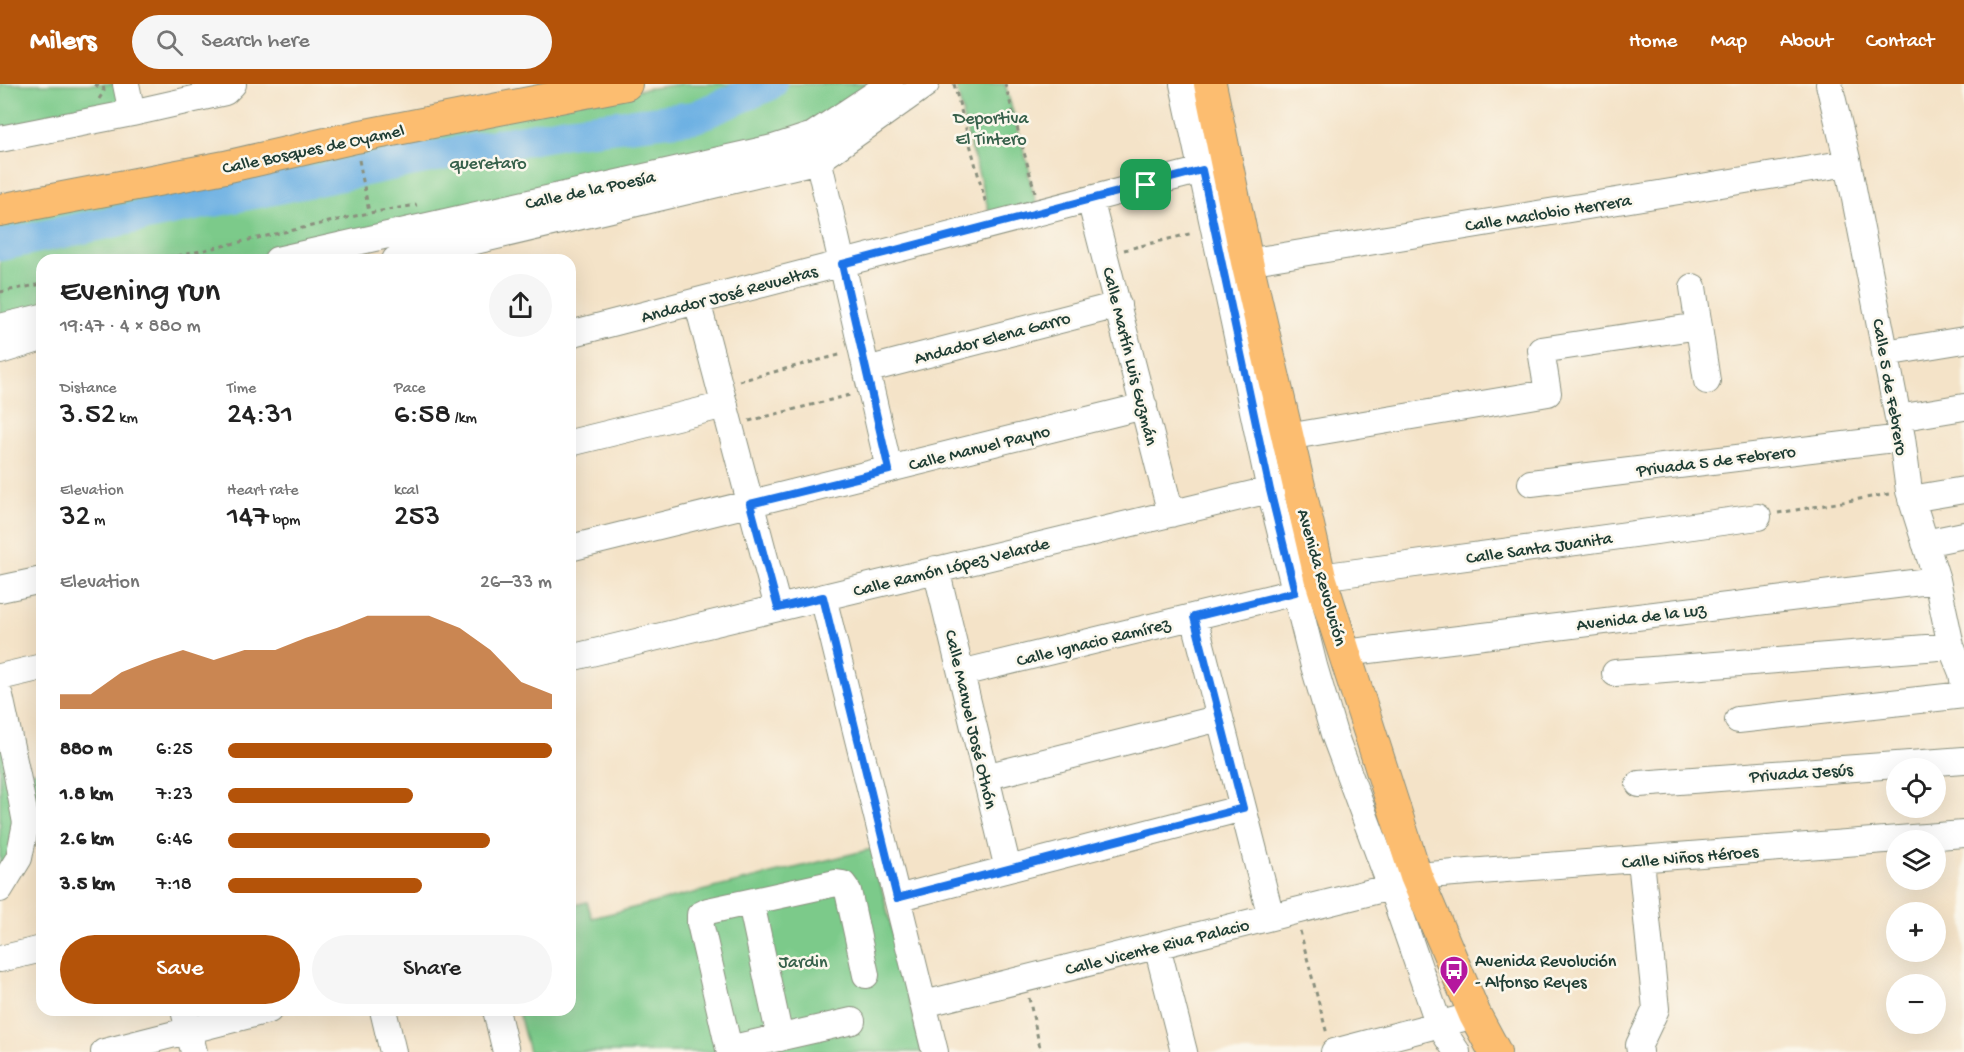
<!DOCTYPE html>
<html lang="en">
<head>
<meta charset="utf-8">
<style>
	:root { --surface:#fff; --page:#f6f6f6; --text:#222; --muted:#767676; --accent:#b45309 }
	body { margin:0; font-family:"Gochi Hand",sans-serif; background:var(--page); color:var(--text); height:100vh; display:flex; flex-direction:column; font-size:22px; white-space:nowrap }
	* { box-sizing:border-box; margin:0 }
	p { font-size:20px; color:var(--muted) }
	.icon { flex:none; width:33px; height:33px; fill:none; stroke:currentColor; stroke-width:2; stroke-linecap:round; stroke-linejoin:round }
	.map { position:relative; flex:1; overflow:hidden }
	.panel { position:absolute; left:36px; top:170px; width:540px; height:762px; display:flex; flex-direction:column; background:var(--surface); border-radius:18px; box-shadow:0 6px 24px #0002 }
	.panel>* { flex:none }
	.buttons { position:absolute; left:1886px; top:674px; display:grid; gap:12px }
	.buttons a { display:grid; place-items:center; width:60px; height:60px; border-radius:50%; background:var(--surface); box-shadow:0 6px 24px #0002; font-size:30px }
	.pin { position:absolute; display:grid; place-items:center; width:51px; height:51px; color:#fff; margin:-26px; border-radius:12px; box-shadow:0 3px 9px #0006 }
	.round { display:grid; place-items:center; flex:none; width:63px; height:63px; border-radius:32px; background:var(--page) }
	.overview { display:flex; align-items:center; justify-content:space-between; height:102px; padding:0 24px }
	h1 { font-size:33px; font-weight:600; line-height:45px }
	.figures { display:grid; grid-template-columns:repeat(3,1fr); gap:9px; height:102px; padding:6px 24px }
	.figures div { display:grid; align-content:center }
	.figures b { font-size:30px; font-weight:600 }
	.figures small { font-size:16px; font-weight:400 }
	.figures p { font-size:16px }
	.chart { height:168px; padding:12px 24px }
	.chart p { display:flex; justify-content:space-between }
	.chart svg { width:100%; height:108px; margin-top:6px; fill:var(--accent); opacity:.7 }
	.primary-button { display:flex; gap:12px; margin-top:auto; padding:12px 24px }
	.primary-button a { flex:1; height:69px; border-radius:36px; background:var(--accent); color:#fff; font-size:24px; font-weight:600; line-height:69px; text-align:center }
	.primary-button a+a { background:var(--page); color:var(--text) }
	ul { padding:0 24px; list-style:none; font-size:20px }
	li { display:grid; grid-template-columns:96px 72px 1fr; align-items:center; height:45px }
	li i { height:15px; border-radius:8px; background:var(--accent) }
	header { display:flex; align-items:center; gap:36px; box-sizing:border-box; height:84px; padding:0 30px; background:var(--accent); color:#fff }
	header strong { font-size:28px }
	nav { display:flex; gap:33px; margin-inline-start:auto; font-size:21px }
	.search { width:420px; height:54px; background:var(--page); display:flex; align-items:center; gap:15px; box-sizing:border-box; padding:0 21px; border-radius:33px; color:var(--muted); font-size:22px }
	.map>svg:first-child { display:block }
	.green { fill:#7bca8a; stroke:#4d845f; stroke-width:1.5 }
	.lines { fill:none; stroke-linecap:round; stroke-linejoin:round }
	.river { stroke:#6db1e3; stroke-width:32 }
	.minor-casing { stroke:#8a907e; stroke-width:28 }
	.major-casing { stroke:#8a907e; stroke-width:34 }
	.path { stroke:#8a907e; stroke-width:3; stroke-dasharray:4.5 4.5; stroke-linecap:butt }
	.minor { stroke:#fff; stroke-width:26 }
	.major { stroke:#fcbd6f; stroke-width:32 }
	.route-casing { stroke:#fff; stroke-width:12 }
	.route { stroke:#1a73e8; stroke-width:8 }
	.labels { text-anchor:middle; stroke-width:5; stroke-linejoin:round; paint-order:stroke }
	.park-label { font-size:18px; fill:#36604a; stroke:#fbf7ec }
	.street-label { font-size:18px; fill:#1f3d34; stroke:#fbf7ec }
	.poi-label { font-size:18px; fill:#1f3d34; stroke:#fbf7ec; text-anchor:start }
</style>
</head>
<body>
<header>
<strong>Milers</strong>
<div class="search"><svg class="icon" aria-label="search" viewBox="0 0 24 24"><circle cx="10" cy="10" r="6"/><path d="M15 15l6 6"/></svg>Search here</div>
<nav><a>Home</a><a>Map</a><a>About</a><a>Contact</a></nav>
</header>
<div class="map">
<svg width="1964" height="968" viewBox="0 0 1964 968">
	<rect width="100%" height="100%" fill="#fbf7ec"/>
	<filter id="ink" filterUnits="userSpaceOnUse"><feTurbulence type="fractalNoise" baseFrequency=".0167" numOctaves="2"/><feDisplacementMap in="SourceGraphic" scale="12" xChannelSelector="R" yChannelSelector="G"/><feConvolveMatrix kernelMatrix="1 2 1 2 8 2 1 2 1" color-interpolation-filters="sRGB"/></filter>
	<filter id="wash" filterUnits="userSpaceOnUse"><feTurbulence type="fractalNoise" baseFrequency=".008" numOctaves="4" result="noise"/><feDisplacementMap in="SourceGraphic" scale="24" xChannelSelector="R" yChannelSelector="G"/><feGaussianBlur stdDeviation="1.35" result="paint"/><feColorMatrix in="noise" values="0 0 0 0 0 0 0 0 0 0 0 0 0 0 0 0 0 1.4 0 .05"/><feComposite in="paint" operator="in"/></filter>
	<g filter="url(#wash)">
		<rect width="100%" height="100%" fill="#f4e3c8"/>
		<path class="green" d="M0 0H126L132 29 0 55Z
			M682 0H890L836 36 276 175 42 176V232L0 242V134L524 21Z
			M955 0H1005L1030 88 1028 89 1039 129 993 141 962 31 963 30Z
			M0 621 18 691 42 686V725L20 730 23 740 0 786Z
			M872 765 922 968H529L518 926H570V822L587 818 592 834Z"/>
		<g class="lines">
			<path class="river" d="M0 161 409 77 567 48 695 33 771 0"/>
		</g>
	</g>
	<g filter="url(#ink)">
		<g class="lines">
			<g class="minor-casing">
				<path id="minor" d="M126 0 132 29
					M1183 0 1270 406 1314 582 1334 650 1391 803 1439 941 1457 968
					M1829 0 1848 79 1902 354 1909 407 1937 496 1951 562 1962 589 1964 602
					M0 55 132 29 225 8 233 0
					M815 61 889 385
					M1090 115 1171 430
					M277 176 773 64 813 51 890 0
					M395 176 819 76 926 0
					M1247 178 1848 79
					M1693 203 1707 297
					M697 217 778 524
					M0 243 42 233
					M570 250 1202 86
					M0 267 42 254
					M1885 269 1964 256
					M866 286 1118 221
					M1898 334 1964 323
					M1287 353 1548 309 1541 266 1699 242
					M570 359 725 321
					M1531 399 1902 354
					M1911 415 1964 406
					M1925 459 1964 451
					M570 464 1144 322
					M936 485 1008 785
					M1320 493 1758 433
					M0 505 42 496
					M823 513 935 968
					M1194 533 1271 833
					M1345 569 1937 496
					M570 574 1286 402
					M961 589 1295 508
					M1615 589 1951 562
					M0 593 42 583
					M0 612 17 691 26 739 19 774 0 805
					M1738 636 1964 611
					M985 693 1220 634
					M1639 700 1964 676
					M1416 792 1964 750
					M897 814 1243 724
					M751 819 780 954
					M1157 862 1184 968
					M0 875 42 865
					M924 920 1391 803
					M184 926 194 968
					M383 926 393 968
					M496 926 506 968
					M729 965 700 839V831L708 827 836 799 843 800 848 807 866 891
					M104 968 269 926
					M730 968 729 965 852 937
					M1334 968 1475 931
					M1640 968 1639 961 1656 925 1641 776"/>
			</g>
			<g class="major-casing">
				<path id="major" d="M1210 0 1247 178 1320 493 1416 792 1475 931 1495 968
					M0 126 225 83 356 53 626 0"/>
			</g>
			<path class="path" d="M95 0 103 6
				M954 0 986 120
				M1005 0 1035 108
				M99 15 104 7 103 0
				M359 76 369 128
				M1124 166 1193 149
				M160 176 369 129 417 121
				M0 208 42 200
				M739 297 843 270
				M749 337 850 311
				M1778 429 1889 410
				M1300 847 1327 950
				M1029 914 1041 968"/>
			<use href="#minor" class="minor"/>
			<use href="#major" class="major"/>
		</g>
	</g>
	<g class="lines" filter="url(#ink)">
		<g class="route-casing">
			<path id="route" d="M1202 86 1270 406 1295 508 1194 533 1243 724 897 814 823 513 778 524 750 420 889 386 842 180Z"/>
		</g>
		<use href="#route" class="route"/>
	</g>
	<defs>
		<g id="bus-pin" transform="scale(1.5)"><path d="M0 17L-7.5 6A9.5 9.5 0 1 1 7.5 6Z" fill="#b5179e" stroke="#fbf7ec"/><path d="M-5-6H5V4H4V6H2V4H-2V6H-4V4H-5ZM-3.5-4V0h7V-4ZM-3.5 1.2v1.5H-2V1.2ZM2 1.2v1.5H3.5V1.2Z" fill="#fff"/></g>
	</defs>
	<g fill-rule="evenodd">
		<use href="#bus-pin" x="1454" y="886"/>
	</g>
	<g class="labels">
		<g class="park-label">
			<text x="991" y="39">Deportiva<tspan x="991" dy="21">El Tintero</tspan></text>
			<text x="488" y="84">queretaro</text>
			<text x="803" y="883">Jardin</text>
		</g>
		<g class="street-label">
			<text transform="translate(313 64) rotate(-12)" y="6">Calle Bosques de Oyamel</text>
			<text transform="translate(590 105) rotate(-12)" y="6">Calle de la Poesía</text>
			<text transform="translate(1548 128) rotate(-9)" y="6">Calle Maclobio Herrera</text>
			<text transform="translate(729 209) rotate(-15)" y="6">Andador José Revueltas</text>
			<text transform="translate(992 253) rotate(-15)" y="6">Andador Elena Garro</text>
			<text transform="translate(1131 272) rotate(76)" y="6">Calle Martín Luis Guzmán</text>
			<text transform="translate(1891 303) rotate(80)" y="6">Calle 5 de Febrero</text>
			<text transform="translate(979 363) rotate(-14)" y="6">Calle Manuel Payno</text>
			<text transform="translate(1716 376) rotate(-7)" y="6">Privada 5 de Febrero</text>
			<text transform="translate(1539 463) rotate(-8)" y="6">Calle Santa Juanita</text>
			<text transform="translate(951 482) rotate(-14)" y="6">Calle Ramón López Velarde</text>
			<text transform="translate(1323 493) rotate(74)" y="6">Avenida Revolución</text>
			<text transform="translate(1641 532) rotate(-7)" y="6">Avenida de la Luz</text>
			<text transform="translate(1093 557) rotate(-14)" y="6">Calle Ignacio Ramírez</text>
			<text transform="translate(972 635) rotate(77)" y="6">Calle Manuel José Othón</text>
			<text transform="translate(1801 688) rotate(-4)" y="6">Privada Jesús</text>
			<text transform="translate(1690 772) rotate(-5)" y="6">Calle Niños Héroes</text>
			<text transform="translate(1157 862) rotate(-14)" y="6">Calle Vicente Riva Palacio</text>
		</g>
		<g class="poi-label">
			<text x="1475" y="882">Avenida Revolución<tspan x="1475" dy="21">- Alfonso Reyes</tspan></text>
		</g>
	</g>
</svg>
<div class="buttons">
<a><svg class="icon" aria-label="locate" viewBox="0 0 24 24"><circle cx="12" cy="12" r="6"/><path d="M12 2v4M12 18v4M2 12h4M18 12h4"/></svg></a>
<a><svg class="icon" aria-label="layers" viewBox="0 0 24 24"><path d="M12 4l9 5-9 5-9-5zM3 14l9 5 9-5"/></svg></a>
<a>+</a>
<a>−</a>
</div>
<div class="pin" style="left:1146px;top:101px;background:#1e9e55"><svg class="icon" aria-label="arrive" viewBox="0 0 24 24"><path d="M6 21V4h12l-3 4 3 4H6"/></svg></div>
<section class="panel">
<div class="overview"><div><h1>Evening run</h1><p>19:47 · 4 × 880 m</p></div><a class="round"><svg class="icon" aria-label="share" viewBox="0 0 24 24"><path d="M12 15V3M7 8l5-5 5 5M5 13v7h14v-7"/></svg></a></div>
<div class="figures">
<div><p>Distance</p><b>3.52<small> km</small></b></div>
<div><p>Time</p><b>24:31</b></div>
<div><p>Pace</p><b>6:58<small> /km</small></b></div>
</div>
<div class="figures">
<div><p>Elevation</p><b>32<small> m</small></b></div>
<div><p>Heart rate</p><b>147<small> bpm</small></b></div>
<div><p>kcal</p><b>253</b></div>
</div>
<div class="chart"><p><span>Elevation</span>26–33 m</p>
<svg viewBox="0 0 160 44" preserveAspectRatio="none"><path d="M0 44V38L10 38L20 29L30 24L40 20L50 24L60 20L70 20L80 15L90 11L100 6L110 6L120 6L130 11L140 20L150 33L160 38V44z"/></svg>
</div>
<ul>
<li><b>880 m</b>6:25<i style="width:100%"></i></li>
<li><b>1.8 km</b>7:23<i style="width:57%"></i></li>
<li><b>2.6 km</b>6:46<i style="width:81%"></i></li>
<li><b>3.5 km</b>7:18<i style="width:60%"></i></li>
</ul>
<div class="primary-button"><a>Save</a><a>Share</a></div>
</section>
</div>
</body>
</html>
